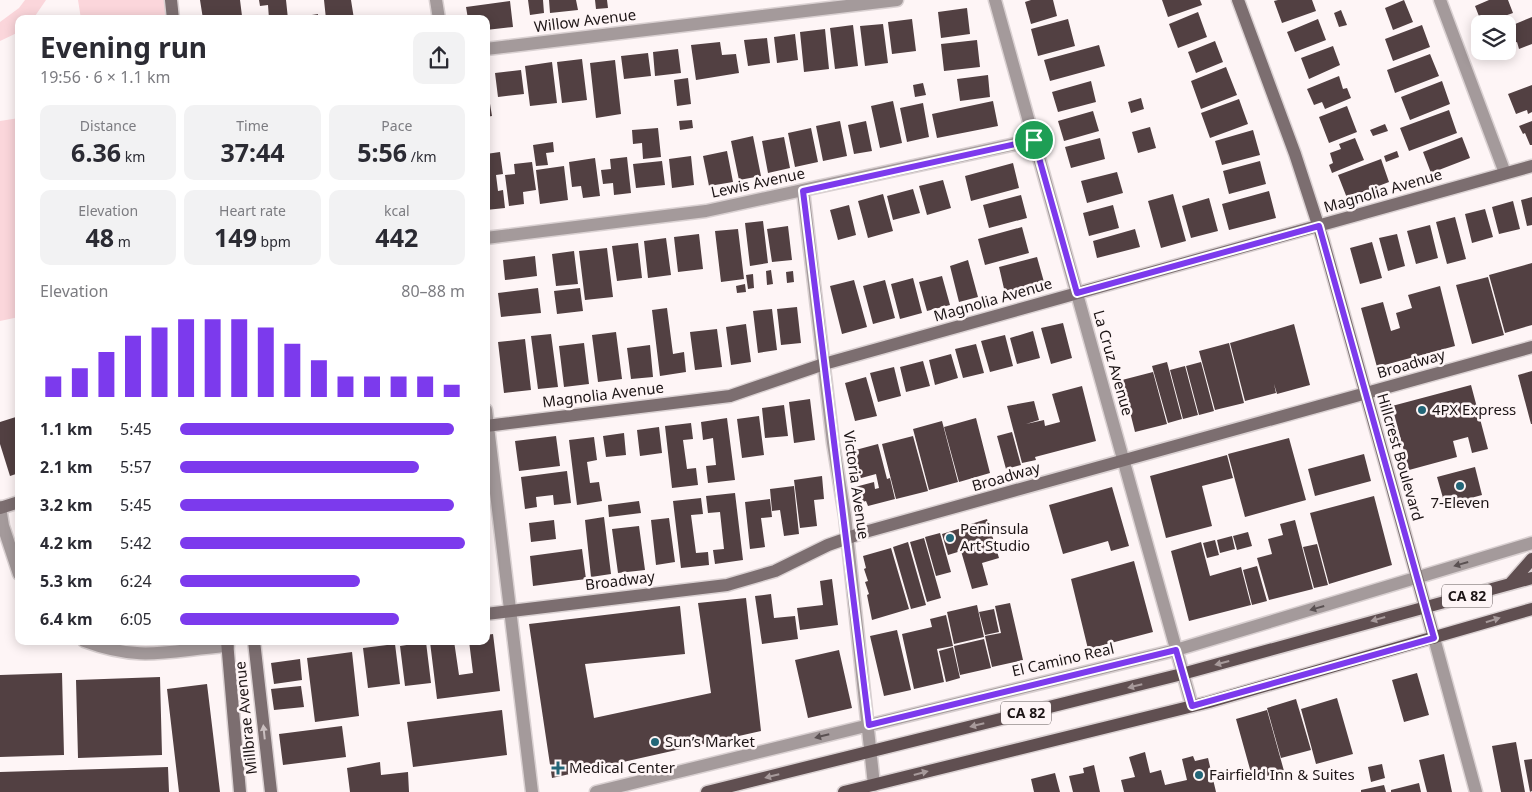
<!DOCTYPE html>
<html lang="en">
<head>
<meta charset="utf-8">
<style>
	:root { --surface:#fff; --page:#f2f2f3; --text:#2b2b33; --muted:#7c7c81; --accent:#7c3aed }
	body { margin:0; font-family:"Noto Sans",sans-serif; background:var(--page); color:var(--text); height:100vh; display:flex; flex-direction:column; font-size:19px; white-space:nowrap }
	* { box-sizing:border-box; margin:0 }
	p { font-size:16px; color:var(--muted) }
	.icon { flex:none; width:28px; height:28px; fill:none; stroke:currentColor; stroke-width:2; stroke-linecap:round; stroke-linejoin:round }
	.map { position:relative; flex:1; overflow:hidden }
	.drawer { position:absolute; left:15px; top:15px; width:475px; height:630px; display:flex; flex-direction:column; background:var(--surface); border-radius:10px; box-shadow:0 2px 12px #0003 }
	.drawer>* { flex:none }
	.buttons { position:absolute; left:1471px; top:15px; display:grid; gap:10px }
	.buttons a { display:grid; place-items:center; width:45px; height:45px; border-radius:10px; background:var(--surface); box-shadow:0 2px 12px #0003; font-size:25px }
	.pin { position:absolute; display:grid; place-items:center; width:42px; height:42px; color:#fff; margin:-21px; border:2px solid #fff; border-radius:50%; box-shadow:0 1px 5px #0007 }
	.round { display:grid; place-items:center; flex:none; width:52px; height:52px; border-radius:10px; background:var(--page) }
	.overview { display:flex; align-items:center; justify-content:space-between; height:85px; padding:0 25px }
	h1 { font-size:28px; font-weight:700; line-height:38px }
	.figures { display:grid; grid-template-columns:repeat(3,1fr); gap:8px; height:85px; padding:5px 25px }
	.figures div { display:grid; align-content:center; border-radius:10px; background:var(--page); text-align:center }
	.figures b { font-size:25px; font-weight:700 }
	.figures small { font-size:14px; font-weight:400 }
	.figures p { font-size:14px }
	.chart { height:140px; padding:10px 25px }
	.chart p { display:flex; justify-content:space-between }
	.chart svg { width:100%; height:90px; margin-top:5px; stroke:var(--accent); stroke-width:6 }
	ul { padding:0 25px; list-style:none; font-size:16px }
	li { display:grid; grid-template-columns:80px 60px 1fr; align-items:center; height:38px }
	li i { height:12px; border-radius:6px; background:var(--accent) }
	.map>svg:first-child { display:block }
	.green { fill:#fbd6db }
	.building { fill:#524042 }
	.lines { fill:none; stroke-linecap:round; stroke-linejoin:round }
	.street-casing { stroke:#dad1d2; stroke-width:15 }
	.secondary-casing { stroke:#dad1d2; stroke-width:15 }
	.primary-casing { stroke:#dad1d2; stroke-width:15 }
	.street { stroke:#a49a9b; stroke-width:12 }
	.secondary { stroke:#7c6e70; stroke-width:12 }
	.primary { stroke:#604f51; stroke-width:12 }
	.oneway { fill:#5a5152 }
	.oneway2 { fill:#a79a9b }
	.oneway3 { fill:#cabfc0 }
	.route-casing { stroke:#fff; stroke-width:10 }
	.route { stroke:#7c3aed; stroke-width:6 }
	.poi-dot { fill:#236678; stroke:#fef5f6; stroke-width:2 }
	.labels { text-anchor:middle; stroke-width:5; stroke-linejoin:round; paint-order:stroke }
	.shield { fill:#fef5f6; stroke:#605859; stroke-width:1 }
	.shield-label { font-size:14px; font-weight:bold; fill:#1d1516 }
	.street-label { font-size:15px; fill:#1d1516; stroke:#fef5f6 }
	.poi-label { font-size:15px; fill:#1d1516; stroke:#fef5f6; text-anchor:start }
</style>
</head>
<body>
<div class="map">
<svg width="1532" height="792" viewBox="0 0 1532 792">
	<rect width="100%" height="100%" fill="#fef5f6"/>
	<path class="green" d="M25 0H46L33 19H19V32L0 41V22L19 8Z
		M78 0H171L173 19H81Z
		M19 118V317L0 321V121Z"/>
	<path class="building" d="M200 0H240L242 16 203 19Z
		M259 0H286L288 19H269L268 5 260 6Z
		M324 0H351L354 19H326Z
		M528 0H543L544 13 530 15Z
		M549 0H576L578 10 550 13Z
		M595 0H607L608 8 596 9Z
		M1031 0H1053L1057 16 1031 24 1025 2Z
		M1162 0H1200L1202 5 1168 17Z
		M1278 0H1312L1316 11 1282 23 1274 1Z
		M1404 0 1413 22 1393 30 1385 8Z
		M1489 0H1508L1513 13 1482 24 1475 6Z
		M510 1 513 27 486 30V19H468L466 7Z
		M967 8 970 34 941 38 938 12Z
		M1341 10 1347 25 1339 27 1334 13Z
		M1198 12 1207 37 1178 48 1169 24Z
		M318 14V19H293V18Z
		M1532 17V44L1519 49 1517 42 1508 45V27Z
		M912 19 916 51 892 54 888 22Z
		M1068 19 1075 46 1038 56 1031 29Z
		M1318 19 1326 40 1295 52 1287 32Z
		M883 24 888 63 865 66 860 26Z
		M853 25 858 66 835 69 830 28Z
		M1422 25 1430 47 1393 61 1385 39Z
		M825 29 829 69 804 72 800 32Z
		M795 34 798 60 777 63 774 37Z
		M767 38 770 63 748 66 744 40Z
		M977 40 980 67 944 71 941 44Z
		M1215 41 1223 62 1196 73 1188 52Z
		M720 42 722 55 736 54 739 73 696 80 691 45Z
		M1099 45 1105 66 1050 81 1044 60Z
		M1333 46 1340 65 1309 79 1301 58Z
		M678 49 681 73 655 76 653 52Z
		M648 53 651 76 624 79 621 56Z
		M1430 54 1439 76 1395 93 1387 70Z
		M582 59 587 100 562 103 557 62Z
		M615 60 621 114 596 118 590 63Z
		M552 62 557 103 530 106 525 66Z
		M1226 67 1237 95 1201 109 1191 81Z
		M521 70 524 94 498 97 495 73Z
		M988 75 990 97 960 101 957 79Z
		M1339 76 1343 89 1347 88 1351 98 1325 109 1322 102 1314 105 1307 89Z
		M688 78 691 104 677 106 674 80Z
		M486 79 492 116 486 117Z
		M1091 81 1096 102 1058 112 1052 92Z
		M1442 81 1450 104 1410 120 1401 97Z
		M923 83 926 95 915 97 913 85Z
		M1532 85V112L1528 114 1527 110 1516 114 1508 94Z
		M1141 98 1144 109 1131 113 1128 102Z
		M1239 99 1248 124 1210 138 1201 113Z
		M893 101 902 143 880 148 871 106Z
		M993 101 998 126 937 138 932 114Z
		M923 103 929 137 907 142 900 108Z
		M1347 106 1357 132 1329 143 1319 117Z
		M1449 110 1457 133 1409 151 1400 128Z
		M1093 111 1099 131 1064 141 1058 121Z
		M692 120 693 128 680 130 679 121Z
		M840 121 847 156 823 161 816 126Z
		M866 121 872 151 854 154 848 125Z
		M1532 121V145H1530L1525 133 1523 134 1519 126Z
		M1385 124 1388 131 1373 136 1370 130Z
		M1150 127 1156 148 1138 153 1132 132Z
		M658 128 661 157 643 159 642 143 633 144 632 130Z
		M811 128 818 162 795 167 788 133Z
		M1253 130 1260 155 1222 165 1215 141Z
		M753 136 761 176 739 180 731 141Z
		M784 137 790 168 768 173 762 141Z
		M1462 137 1470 158 1431 173 1423 152Z
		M1100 138 1105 159 1071 168 1065 147Z
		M1355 138 1364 160 1332 173 1329 165 1333 163 1330 153 1341 149 1339 144Z
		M553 142 554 152 546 153 548 165 536 166 533 145Z
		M727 151 733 182 709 186 703 156Z
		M1397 151 1399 157 1386 162 1384 156Z
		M500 152 503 174 496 175 498 191 503 190 505 208 486 210V154Z
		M691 156 694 185 672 188 669 159Z
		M627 157 631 193 614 195 613 183 603 184 601 170 611 169 610 159Z
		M595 158 600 196 583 198 581 186 572 187 569 162Z
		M1381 159 1389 182 1347 198 1338 175Z
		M662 161 665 185 636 188 633 164Z
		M1260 161 1266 184 1229 194 1223 171Z
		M532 162 536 190 523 192 524 204 509 206 505 175 515 174 514 164Z
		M1013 163 1019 188 971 201 965 176Z
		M564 166 568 200 540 204 536 170Z
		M1117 172 1123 193 1087 203 1081 181Z
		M943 180 951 208 927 215 919 186Z
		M913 189 920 213 893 220 887 196Z
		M1269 191 1276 218 1229 230 1222 204Z
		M883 194 893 231 868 238 858 201Z
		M1173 194 1186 241 1161 248 1148 201Z
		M1021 195 1027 218 989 228 983 205Z
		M1532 197V225L1527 226 1521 200Z
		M1209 198 1218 231 1191 238 1182 206Z
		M1513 201 1520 229 1499 234 1492 207Z
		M849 205 856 235 838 240 830 210Z
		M1113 205 1119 228 1089 236 1083 213Z
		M1485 209 1493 237 1472 243 1465 214Z
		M1455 217 1466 259 1447 264 1436 222Z
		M763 221 768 263 750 266 745 223Z
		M1430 225 1438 258 1416 264 1407 231Z
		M788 226 792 260 772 262 767 229Z
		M1022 227 1029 253 985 265 978 239Z
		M738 229 744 279 721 282 715 231Z
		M1135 229 1140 247 1097 258 1093 241Z
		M699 234 703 269 678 272 674 237Z
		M1397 234 1405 266 1388 271 1379 238Z
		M666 238 671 275 648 278 644 241Z
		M1372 242 1382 278 1360 284 1350 248Z
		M638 243 642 278 617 281 612 246Z
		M607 248 613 297 585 300 579 251Z
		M574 251 578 284 556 286 552 254Z
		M535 256 537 276 505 280 503 260Z
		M1037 257 1044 282 1005 293 999 267Z
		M968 260 978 297 959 302 950 266Z
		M1532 263V325L1505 333 1489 275Z
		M771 270 773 284 767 285 766 271Z
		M793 271 794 282 787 283 786 272Z
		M753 274 754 288 748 289 746 275Z
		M942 276 950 305 927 311 919 282Z
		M1488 277 1504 335 1472 344 1456 285Z
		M913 278 922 313 900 319 891 284Z
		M854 280 867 327 842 334 830 286Z
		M885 280 895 318 873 324 863 286Z
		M745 284 746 292 737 293 736 286Z
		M1440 286 1455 346 1377 367 1361 308 1383 302 1391 331 1400 328 1396 313 1412 308 1408 295Z
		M538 288 541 313 501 317 498 293Z
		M580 288 583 311 557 314 554 291Z
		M797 307 801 343 781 345 777 309Z
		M667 308 673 354 684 352 686 372 660 376 652 310Z
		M772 309 777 350 758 353 753 311Z
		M1063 323 1072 358 1051 364 1041 328Z
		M746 324 751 362 731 365 726 327Z
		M1294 324 1310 385 1277 394 1274 384 1276 393 1245 401 1230 343Z
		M717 329 722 367 695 370 690 332Z
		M1033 331 1040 358 1017 364 1010 338Z
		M616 332 622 379 598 382 592 335Z
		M551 334 558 387 538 389 531 336Z
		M1005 335 1013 366 990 372 981 341Z
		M525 339 531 390 504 393 498 342Z
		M584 343 589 384 564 387 559 346Z
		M1229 343 1244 403 1215 410 1199 351Z
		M976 344 984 373 963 378 955 349Z
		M650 345 653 377 631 379 627 348Z
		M951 354 958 378 935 385 929 360Z
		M923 361 930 386 906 392 900 367Z
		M1167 362 1182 419 1168 423 1152 366Z
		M1201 362 1214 411 1199 415 1186 366Z
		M1185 366 1198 415 1183 419 1170 370Z
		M894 367 901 396 878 402 870 373Z
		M1532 371V424H1531L1518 375Z
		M1153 372 1167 424 1135 432 1122 380Z
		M866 377 877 416 855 421 845 383Z
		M1471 385 1488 449 1472 453 1468 437 1453 441 1457 457 1409 470 1392 406Z
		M1082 386 1096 441 1035 457 1036 460 1022 463 1007 406 1034 401 1039 420 1026 424 1044 420 1045 426 1060 422 1052 394Z
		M810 399 815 440 794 443 789 402Z
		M784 405 788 436 765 438 762 408Z
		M19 416V473L10 476 0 444V422Z
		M759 416 764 455 742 458 737 419Z
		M727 418 735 480 708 483 706 466 716 465 713 438 703 440 701 422Z
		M976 418 990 473 959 482 944 427Z
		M942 421 958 482 929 490 913 429Z
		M691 423 693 439 683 440 687 469 696 468 698 485 672 488 665 426Z
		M659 427 662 453 640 456 637 430Z
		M1012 432 1021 465 1006 469 997 436Z
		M624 433 626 455 606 457 603 436Z
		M556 436 560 466 519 471 515 441Z
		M913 436 928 491 896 499 882 444Z
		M594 437 597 460 587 462 590 483 599 482 602 501 577 505 569 440Z
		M1289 438 1306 500 1245 517 1228 454Z
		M878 444 887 479 890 478 895 499 868 506 866 501 859 503 855 487 874 482 875 489 879 488 876 474 854 480 851 471 858 469 856 460 851 461 848 452Z
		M1364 454 1371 481 1315 496 1308 469Z
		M1227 455 1233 478 1202 486 1212 526 1166 538 1150 476Z
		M1475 467 1482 495 1445 505 1437 477Z
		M567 471 571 503 554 505 553 495 536 497 537 507 525 509 521 477Z
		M822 476 824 499 814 500 817 526 800 528 794 480Z
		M794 486 799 534 784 536 780 510 772 511 770 489Z
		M1112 487 1129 546 1111 551 1108 541 1063 554 1049 505Z
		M735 493 743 560 715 564 713 550 724 549 720 512 708 513 706 496Z
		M1374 496 1392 565 1329 584 1310 513Z
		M701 498 703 514 691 515 696 553 708 552 709 565 681 568 673 501Z
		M770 499 772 517 761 518 765 547 750 549 745 502Z
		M639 501 641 513 609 517 608 505Z
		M604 517 611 574 591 577 585 520Z
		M669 518 675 562 656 565 651 520Z
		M987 519 999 558 982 563 988 585 972 589 961 551 948 555 942 534 971 525 974 534 971 524Z
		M554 520 556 539 531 542 529 523Z
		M1295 520 1313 589 1269 600 1257 558 1272 554 1268 539 1283 535 1280 524Z
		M639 526 645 570 618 573 612 529Z
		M1248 532 1252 546 1237 550 1233 536Z
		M940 533 951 572 936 576 925 537Z
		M1232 536 1235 549 1220 553 1217 540Z
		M924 538 941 598 927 602 910 542Z
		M1215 540 1219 555 1207 558 1203 543Z
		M908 542 926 605 911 609 893 547Z
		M1201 542 1210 576 1241 567 1251 605 1189 621 1171 551Z
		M1317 544 1328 585 1314 588 1303 547Z
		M891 548 909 609 872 620 867 595 869 594 865 582 868 581 864 569 866 568 863 556Z
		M582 549 586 579 533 586 530 556Z
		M1134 561 1153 632 1088 649 1071 579Z
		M1257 566 1267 601 1252 605 1243 570Z
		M832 579 838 625 800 630 797 608 823 605 820 581Z
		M771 594 774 618 795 616 798 639 762 644 755 596Z
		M746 598 761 731 552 778 529 624 680 606 685 654 585 664 594 718 711 693 698 603Z
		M1010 603 1023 660 992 667 985 636 1001 633 995 606Z
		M977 605 984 637 954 644 947 612Z
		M994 609 999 632 985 635 979 612Z
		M946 615 953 646 937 649 944 682 914 689 902 634 932 627 930 619Z
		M897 630 911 690 884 696 870 636Z
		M493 634 500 691 437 699 430 642 454 641 459 675 473 673 469 641H486V635Z
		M984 639 991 668 960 675 954 646Z
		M426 642 431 683 405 686 400 646Z
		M395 644 400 684 368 688 363 648Z
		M953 647 960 678 946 682 939 651Z
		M839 650 852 708 808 718 795 660Z
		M352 652 359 716 315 722 307 658Z
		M300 659 302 680 274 684 271 663Z
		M62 673 64 755 0 757V675Z
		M1417 673 1429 715 1404 722 1392 680Z
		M160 677 162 755 78 758 76 680Z
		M207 684 220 792H179L167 689Z
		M301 686 304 707 274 710 271 689Z
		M1337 698 1353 754 1316 764 1301 709Z
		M1296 699 1311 750 1281 758 1267 708Z
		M502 710 507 755 413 767 407 722Z
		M1267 710 1284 771 1253 780 1236 719Z
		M342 726 346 757 283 765 279 734Z
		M1516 742 1525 792H1501L1492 746Z
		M1145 752 1150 773 1161 770 1165 785 1187 780 1182 759 1193 756 1195 761 1208 758 1216 792H1124L1121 780 1135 777 1129 757Z
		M1444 754 1452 792H1427L1419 760Z
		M1532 759V791L1530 792 1524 760Z
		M380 762 381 775 408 772 409 792H350L347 768Z
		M1382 764 1385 778 1371 782 1368 767Z
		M1094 765 1100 792H1073L1069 776 1084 773 1083 768Z
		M168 767 169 792H0V772Z
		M1352 770 1354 780 1343 782 1340 773Z
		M1055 773 1060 792H1034L1031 779Z
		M1419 783 1421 792H1391V790Z
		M1384 785 1386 792H1361V790Z"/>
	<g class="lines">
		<g class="street-casing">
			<path id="street" d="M436 0 439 19
				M995 0 1192 706
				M1440 0 1505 173
				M486 49 897 0
				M803 191 833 443 845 516 874 785
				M486 238 706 211 1034 140
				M486 410 532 792
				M0 507 3 526 19 574
				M1434 638 1476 792
				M84 641C143 663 169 650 228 646
				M596 792 1176 650 1532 543"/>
		</g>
		<g class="secondary-casing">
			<path id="secondary" d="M171 0 173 19
				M1238 0 1295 154 1323 240 1434 638
				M486 426 730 396 824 364 1532 166
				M0 508 19 502
				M486 614 727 585 775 571 828 545 865 532 1532 347
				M227 641 240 792
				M254 641 271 792"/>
		</g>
		<g class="primary-casing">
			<path id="primary" d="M1510 584 1532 559
				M707 792 1182 674 1532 578
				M844 792 1209 702 1532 609"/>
		</g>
		<use href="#street" class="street"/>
		<use href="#secondary" class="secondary"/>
		<use href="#primary" class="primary"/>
	</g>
	<defs><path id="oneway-solid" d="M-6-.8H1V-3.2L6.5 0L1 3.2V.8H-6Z" transform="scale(1.25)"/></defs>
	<g class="oneway">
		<use href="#oneway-solid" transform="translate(1461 564) rotate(164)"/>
		<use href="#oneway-solid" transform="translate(1317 608) rotate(164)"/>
		<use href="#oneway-solid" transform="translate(822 736) rotate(166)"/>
	</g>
	<g class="oneway2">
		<use href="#oneway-solid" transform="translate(1378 619) rotate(164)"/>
		<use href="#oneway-solid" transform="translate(1493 620) rotate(-17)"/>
		<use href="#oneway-solid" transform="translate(1222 663) rotate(165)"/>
		<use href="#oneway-solid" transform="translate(1135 686) rotate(166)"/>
		<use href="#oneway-solid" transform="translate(977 725) rotate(166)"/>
		<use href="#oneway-solid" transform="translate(921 773) rotate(-15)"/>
		<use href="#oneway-solid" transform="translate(772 776) rotate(166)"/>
	</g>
	<use class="oneway3" href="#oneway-solid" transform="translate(264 732) rotate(-96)"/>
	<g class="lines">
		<g class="route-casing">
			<path id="route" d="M1034 140 1077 293 1319 226 1434 638 1192 706 1176 650 869 725 803 191Z"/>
		</g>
		<use href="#route" class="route"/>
	</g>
	<g class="poi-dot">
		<circle cx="1422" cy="410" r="5"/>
		<circle cx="1460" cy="486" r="5"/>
		<circle cx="950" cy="538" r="5"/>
		<circle cx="655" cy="742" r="5"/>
		<path d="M555.5 760.5h5v5h5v5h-5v5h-5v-5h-5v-5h5z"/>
		<circle cx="1199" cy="775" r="5"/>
	</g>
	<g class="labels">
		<g class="shield">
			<rect x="1442" y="584.5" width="50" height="23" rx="4"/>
			<rect x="1001" y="701.5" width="50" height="23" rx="4"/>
		</g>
		<g class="shield-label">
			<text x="1467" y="601">CA 82</text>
			<text x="1026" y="718">CA 82</text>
		</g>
		<g class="street-label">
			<text transform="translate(585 21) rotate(-7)" y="5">Willow Avenue</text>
			<text transform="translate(758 183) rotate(-12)" y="5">Lewis Avenue</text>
			<text transform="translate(1383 191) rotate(-16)" y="5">Magnolia Avenue</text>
			<text transform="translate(993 300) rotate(-16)" y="5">Magnolia Avenue</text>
			<text transform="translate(1113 363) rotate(74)" y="5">La Cruz Avenue</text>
			<text transform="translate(1411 364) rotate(-16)" y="5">Broadway</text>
			<text transform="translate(603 395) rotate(-7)" y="5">Magnolia Avenue</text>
			<text transform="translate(1400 457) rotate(74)" y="5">Hillcrest Boulevard</text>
			<text transform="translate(1006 477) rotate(-16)" y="5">Broadway</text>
			<text transform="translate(856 485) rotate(82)" y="5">Victoria Avenue</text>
			<text transform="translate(620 581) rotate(-7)" y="5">Broadway</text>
			<text transform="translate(1063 660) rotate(-13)" y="5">El Camino Real</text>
			<text transform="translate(246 718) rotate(-96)" y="5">Millbrae Avenue</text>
		</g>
		<g class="poi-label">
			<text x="1432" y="415">4PX Express</text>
			<text x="1460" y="508" text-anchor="middle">7-Eleven</text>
			<text x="960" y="534">Peninsula<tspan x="960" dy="17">Art Studio</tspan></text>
			<text x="665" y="747">Sun’s Market</text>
			<text x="569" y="773">Medical Center</text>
			<text x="1209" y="780">Fairfield Inn &amp; Suites</text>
		</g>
	</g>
</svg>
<div class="buttons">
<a><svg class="icon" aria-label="layers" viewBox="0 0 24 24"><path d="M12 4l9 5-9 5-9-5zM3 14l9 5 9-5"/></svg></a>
</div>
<div class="pin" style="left:1034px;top:140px;background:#1e9e55"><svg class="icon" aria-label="arrive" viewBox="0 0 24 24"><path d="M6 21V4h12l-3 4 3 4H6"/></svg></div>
<section class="drawer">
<div class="overview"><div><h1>Evening run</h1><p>19:56 · 6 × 1.1 km</p></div><a class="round"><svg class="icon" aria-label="share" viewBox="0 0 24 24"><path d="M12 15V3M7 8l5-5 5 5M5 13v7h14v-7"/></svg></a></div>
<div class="figures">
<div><p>Distance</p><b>6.36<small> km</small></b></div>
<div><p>Time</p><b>37:44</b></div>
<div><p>Pace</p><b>5:56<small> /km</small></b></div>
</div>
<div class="figures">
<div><p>Elevation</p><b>48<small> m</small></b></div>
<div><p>Heart rate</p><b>149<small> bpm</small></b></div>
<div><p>kcal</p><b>442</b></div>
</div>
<div class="chart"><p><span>Elevation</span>80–88 m</p>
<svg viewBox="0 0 160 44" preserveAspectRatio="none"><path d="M5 44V34M15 44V30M25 44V22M35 44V14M45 44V10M55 44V6M65 44V6M75 44V6M85 44V10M95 44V18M105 44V26M115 44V34M125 44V34M135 44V34M145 44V34M155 44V38"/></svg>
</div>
<ul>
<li><b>1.1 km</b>5:45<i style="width:96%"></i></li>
<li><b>2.1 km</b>5:57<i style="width:84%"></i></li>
<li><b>3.2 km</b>5:45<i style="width:96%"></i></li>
<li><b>4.2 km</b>5:42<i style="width:100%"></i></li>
<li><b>5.3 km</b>6:24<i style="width:63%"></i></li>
<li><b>6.4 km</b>6:05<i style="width:77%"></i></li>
</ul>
</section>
</div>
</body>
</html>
